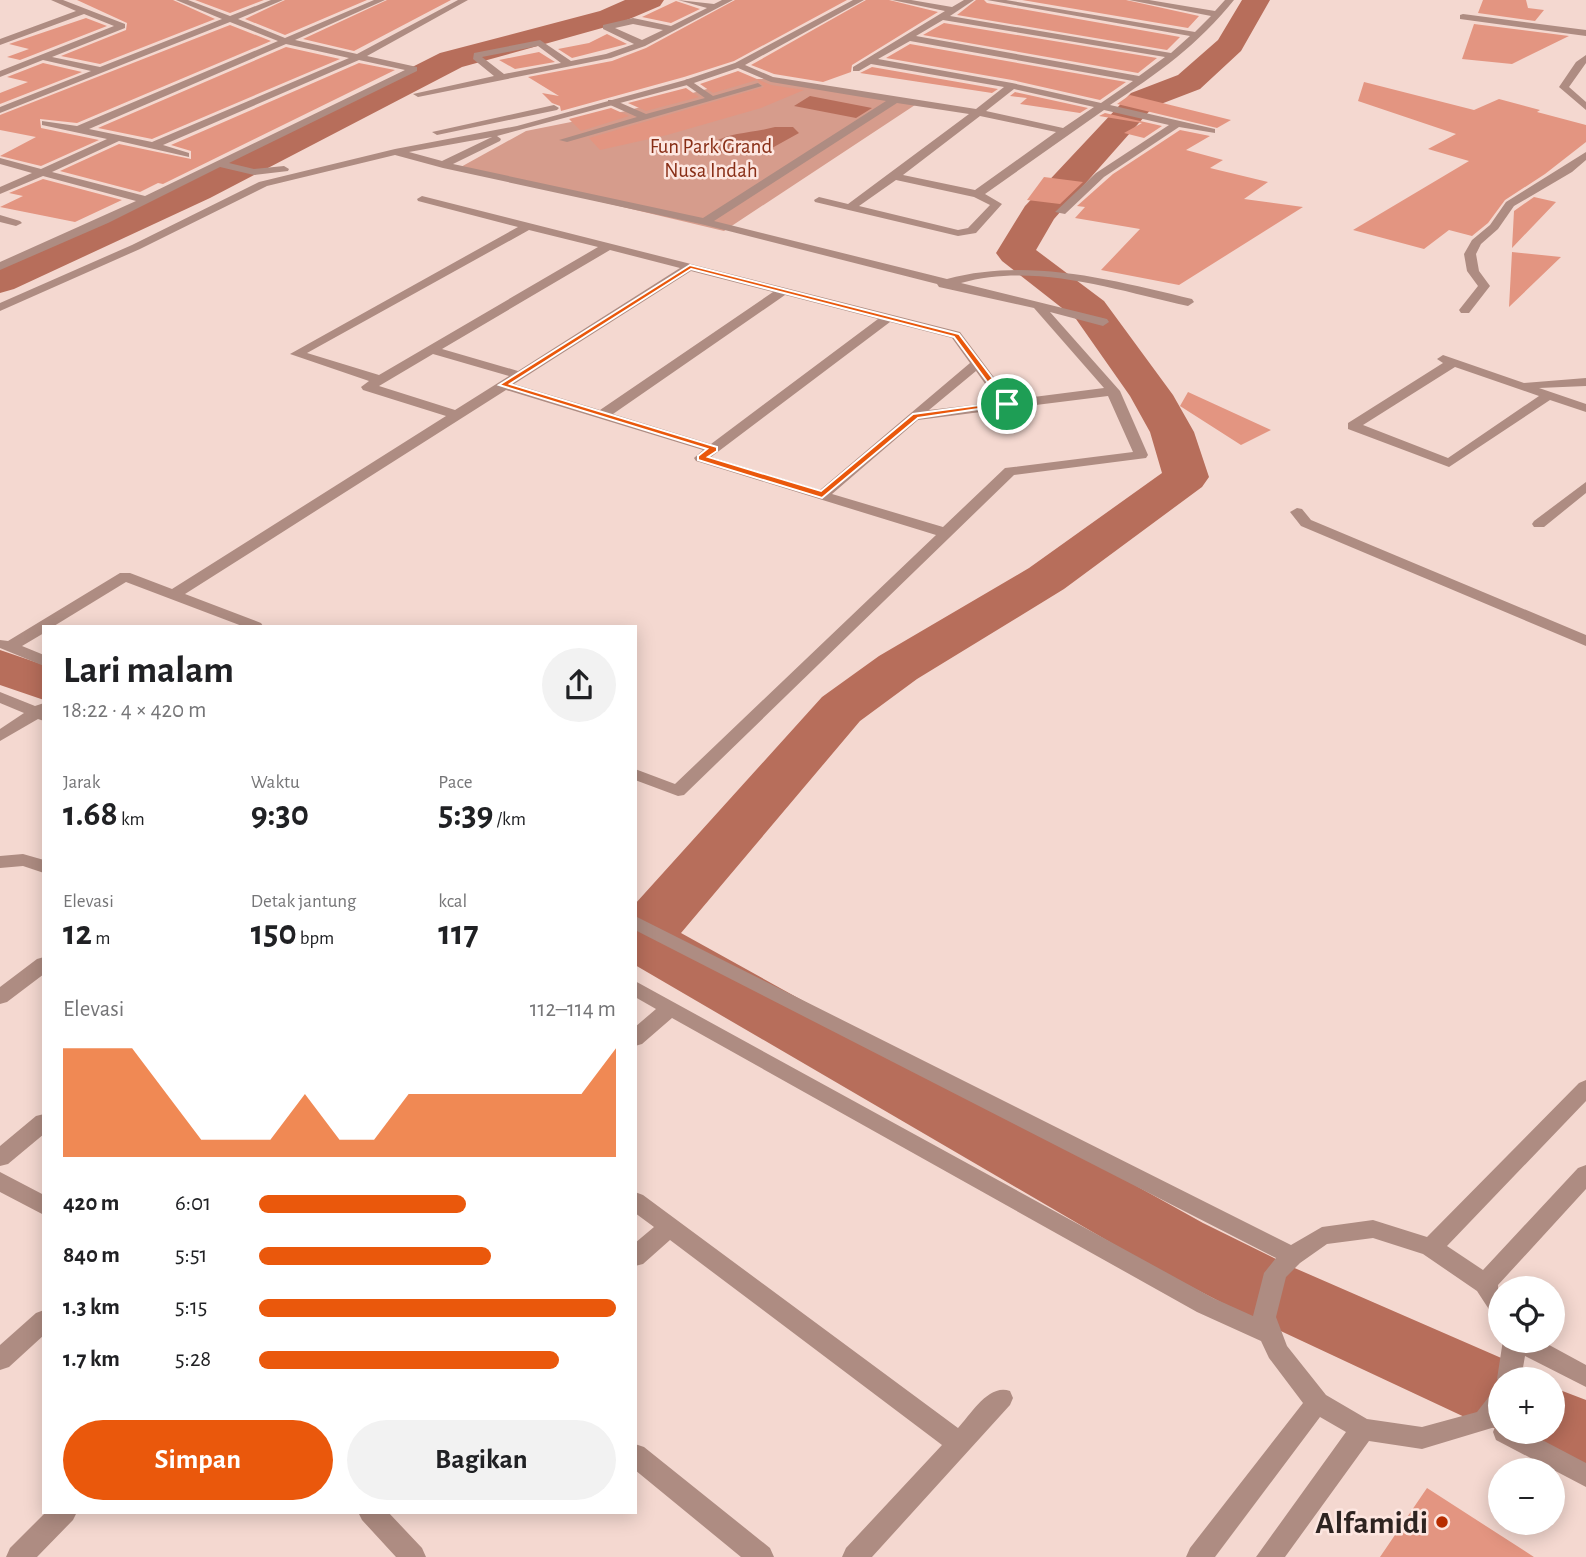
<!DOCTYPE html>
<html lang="id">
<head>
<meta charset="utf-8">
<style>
	:root { --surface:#fff; --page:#f2f2f2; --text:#202124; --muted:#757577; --accent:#ea580c }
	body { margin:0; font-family:"Alegreya Sans",sans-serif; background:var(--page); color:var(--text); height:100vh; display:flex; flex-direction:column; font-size:26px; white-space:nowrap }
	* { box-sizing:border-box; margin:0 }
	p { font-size:23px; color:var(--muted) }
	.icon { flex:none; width:38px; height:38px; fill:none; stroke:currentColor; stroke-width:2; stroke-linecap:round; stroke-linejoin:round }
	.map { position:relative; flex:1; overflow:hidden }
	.panel { position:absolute; left:42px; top:625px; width:595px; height:889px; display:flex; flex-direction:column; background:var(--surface); border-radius:0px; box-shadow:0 4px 18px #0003 }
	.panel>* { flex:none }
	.fabs { position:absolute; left:1488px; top:1276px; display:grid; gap:14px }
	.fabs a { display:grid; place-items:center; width:77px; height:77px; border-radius:50%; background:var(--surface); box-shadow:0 4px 18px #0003; font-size:35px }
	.pin { position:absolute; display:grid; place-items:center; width:60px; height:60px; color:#fff; margin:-30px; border:4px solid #fff; border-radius:50%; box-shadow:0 2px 7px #0007 }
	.round { display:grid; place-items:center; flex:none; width:74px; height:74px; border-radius:37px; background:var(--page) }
	.headline { display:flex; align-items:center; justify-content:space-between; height:119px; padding:0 21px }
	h1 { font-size:38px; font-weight:700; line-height:52px }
	.stats { display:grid; grid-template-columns:repeat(3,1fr); gap:10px; height:119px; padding:7px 21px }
	.stats div { display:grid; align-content:center }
	.stats b { font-size:35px; font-weight:700 }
	.stats small { font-size:19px; font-weight:400 }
	.stats p { font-size:19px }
	.chart { height:196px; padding:14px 21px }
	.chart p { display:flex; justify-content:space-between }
	.chart svg { width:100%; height:126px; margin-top:7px; fill:var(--accent); opacity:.7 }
	.primary-button { display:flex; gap:14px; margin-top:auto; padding:14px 21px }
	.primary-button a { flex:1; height:80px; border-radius:42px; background:var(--accent); color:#fff; font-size:28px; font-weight:700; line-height:80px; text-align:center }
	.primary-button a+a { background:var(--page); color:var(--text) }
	ul { padding:0 21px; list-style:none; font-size:23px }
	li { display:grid; grid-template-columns:112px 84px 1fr; align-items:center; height:52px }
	li i { height:18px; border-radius:9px; background:var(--accent) }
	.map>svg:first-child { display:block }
	.green { fill:#d69c8c }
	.water { fill:#b76e5b }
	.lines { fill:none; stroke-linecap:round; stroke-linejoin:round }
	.river { fill:#b76e5b; fill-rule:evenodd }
	.building { fill:#e39581 }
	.lane { fill:#ae8c82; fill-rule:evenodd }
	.street { fill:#ae8c82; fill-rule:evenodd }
	.route { fill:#ea580c; stroke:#fff; stroke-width:2; fill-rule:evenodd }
	.poi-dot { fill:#b72d00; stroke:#fde6e0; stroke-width:2.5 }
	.labels { text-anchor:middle; stroke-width:5; stroke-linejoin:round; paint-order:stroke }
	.far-park-label { font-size:21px; fill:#882e16; stroke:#fde6e0 }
	.near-poi-label { font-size:32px; font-weight:bold; fill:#2e2421; stroke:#fde6e0; text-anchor:end }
</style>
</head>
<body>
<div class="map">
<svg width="1586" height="1557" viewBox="0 0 1586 1557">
	<rect width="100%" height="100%" fill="#f4d8d0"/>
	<path class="green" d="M744 79H771L915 105 724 231 459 168 526 131 626 111Z"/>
	<path class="water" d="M810 96 872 108 856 118 794 106Z
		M775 127H793L799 133 763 153H715L712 143C731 132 753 133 775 127Z"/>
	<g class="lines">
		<path class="river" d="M625 0H664L660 6 620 23 462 67 210 198 14 289 0 293V266L184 182 440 53 600 11Z
			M1242 0H1270L1241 51 1200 89 1153 107 1054 219 1036 250 1104 301 1173 395 1194 432 1209 477 1202 487 1064 589 917 679 860 721 681 933 1203 1223 1290 1266 1529 1370 1533 1379H1500V1430L1471 1420 1236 1310 1149 1265 635 965V904L822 697 879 656 1029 568 1162 473 1150 432 1130 396 1076 319 1002 261 996 253 1025 206 1131 93 1178 75 1218 40Z
			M0 650 44 665V700L0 685Z
			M1552 1387 1586 1400V1477L1557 1467 1523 1448 1515 1432H1552Z"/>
	</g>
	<path class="building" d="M77 0H173L215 19 100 64 61 56 126 30 127 23Z
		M195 0H264L230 13Z
		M285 0H367L285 35 245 19Z
		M387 0H451L354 51 303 39Z
		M735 0H847L734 61 684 77 561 111 560 106 552 103 542 93 559 96 528 77 612 61 646 48Z
		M866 0H889L938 12 852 65 851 72 823 82 774 74 751 65Z
		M976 0H984L987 3 1180 37 1167 50 957 15Z
		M1022 0H1126L1199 16 1188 28Z
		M1483 0H1526L1528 8 1544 10 1535 21 1478 13Z
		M676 1 700 9 671 23 642 17Z
		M86 18 107 26 20 60 7 57 29 49 9 44Z
		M944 23 1157 58 1138 73 923 35Z
		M1474 24 1569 36 1512 64 1462 59Z
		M230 25 271 41 77 123 40 119 41 128 99 140 41 166 0 156 36 137 0 130V115Z
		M607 34 627 44 572 58 558 49 589 43Z
		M910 44 1126 82 1100 100 1012 80 886 58Z
		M286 47 340 59 152 139 98 128Z
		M539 52 555 62 515 69 499 60Z
		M43 63 82 72 0 104V93L28 82 7 77Z
		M359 63 395 70 163 184 158 183 140 192 60 171 119 144 191 159V151L171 145Z
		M872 67 998 89 992 93 860 73Z
		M738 71 771 85 804 90 761 108 667 135 600 150 589 138 764 87 757 80 713 93 700 84Z
		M1364 82 1474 110 1499 99 1540 110 1537 112 1586 125V142L1545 174 1505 200 1488 223 1472 236 1449 230 1424 249 1353 230 1469 161 1428 149 1456 134 1358 101Z
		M686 88 699 97 646 111 628 103Z
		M1015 92 1088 108 1080 113 1020 104 1027 98 1010 96Z
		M1130 95 1211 115 1231 120 1217 128 1117 104Z
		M611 108 629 116 581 131 569 119Z
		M1105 113 1162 126 1144 138 1124 133 1142 123 1099 116Z
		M1180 130 1210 136 1186 150 1223 160 1210 168 1268 182 1244 199 1303 207 1179 285 1101 270 1140 229 1075 218 1085 207 1077 206 1113 174Z
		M1044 177 1083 182 1060 204 1027 200Z
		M43 179 122 200 75 222 0 207 23 196 9 193Z
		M1534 197 1556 202 1512 248 1514 211Z
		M1512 252 1561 257 1509 307Z
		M1188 392 1271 430 1241 445 1180 406Z
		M1427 1488 1534 1557H1380Z"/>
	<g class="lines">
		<path class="lane" d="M688 79 713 96 758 83 762 86 567 142 559 140 637 117 608 104V100H614L646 114 705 98 685 84V80Z"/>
		<path class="street" d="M51 0H63L125 24V28L52 57 100 67 222 19 176 0H188L230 16 271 0H283L238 19 285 38 374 0H385L295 40 357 54 458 0H468L367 56 417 67V71L229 163 254 169 284 166 289 169 288 171 254 175 220 167 108 223 0 270V262L136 201 43 176 0 194V187L32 173 0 164V158L41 169 107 139 42 125V121L77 126 278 41 230 22 0 113V107L91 71 43 60 0 77V71L114 26 84 14 0 45V39L76 11ZM286 44 349 58 152 142 89 129ZM359 60 405 70 145 196 52 172 119 141 189 157V153L163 145Z
			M678 0 714 4 722 0H733L645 46 611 58 418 97 413 94 494 76 473 59 474 53 540 40 571 61 606 54 634 44 603 29V25L633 18 671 26 707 8ZM633 24 663 30 642 40 615 28ZM538 46 561 63 504 74 482 57Z
			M853 0H864L745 65 773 77 976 109 1004 87 871 64 859 71H853V67L945 11 892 0H911L952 7 964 0H974L950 16 1171 53 1190 36 987 0H1006L1195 32 1211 16 1129 0H1149L1215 11 1225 0H1234C1199 44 1157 74 1110 105L1215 129V133L1179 127 1104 177 1065 214 1055 212 1096 173 1169 125 1104 110 985 194 1002 204 976 233 958 236 815 202 814 200 819 197 848 204 969 114 897 103 714 221 947 279C1029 257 1112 280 1192 299L1194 302 1188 306C1115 290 1035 262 961 283L1107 319 1109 322 1103 326 1050 312 1120 391 1148 455 1146 458 1014 475 684 795 678 796 635 780V769L675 784 936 535 696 461 694 458 703 450 506 390 185 594 261 623 263 626H242L126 582 54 626H44V633L22 646 44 655V666L0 648V640L8 641 120 573H130L172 589 446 416 363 390 361 387 369 381 290 354 518 227 418 201 417 199 422 196 960 332 1011 400 1104 388 1034 308 939 287 937 284 705 225 443 168 395 155 267 186 140 249 0 311V303L132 245 259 182 395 149 517 126 685 80 735 63ZM943 20 1165 57 1139 76 916 36ZM910 41 1133 81 1101 103 1012 83 878 59ZM738 68 771 82 886 101 703 218 453 164 500 141 501 139 497 136 691 84ZM1014 89 1094 107 1063 128 986 111ZM980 116 1056 132 975 190 903 175ZM492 137 442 161 409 152ZM896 180 974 197 990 205 968 228 958 230 859 206ZM529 230 598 247 379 375 307 353ZM610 250 680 268 518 371 442 349ZM691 271 773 292 600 410 514 384ZM785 295 878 319 711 444 613 414ZM890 322 952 338 970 363 820 490 711 457ZM433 354 509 376 455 410 379 386ZM976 371 998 402 929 410ZM1108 396 1133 452 1005 468 943 527 832 494 918 420Z
			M1463 14 1586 30V36L1460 19V15Z
			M1586 55V63L1569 87 1586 102V110L1559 87 1576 62Z
			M554 105 559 108 557 110 437 135 432 132Z
			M1586 152V160L1572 172 1514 206 1498 229 1481 244 1476 254 1479 271 1490 286 1469 313H1461L1459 310 1478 286 1467 271 1464 254 1472 240 1490 225 1506 202Z
			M0 215 20 221 22 223 16 226 0 222Z
			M1443 355 1524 383 1586 378V386L1539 388 1586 404V412L1550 400 1449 467 1348 429V423L1443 363 1437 359ZM1455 367 1539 396 1448 458 1363 425Z
			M1586 482V493L1544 527H1534L1532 524 1534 521Z
			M1297 508 1302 509 1311 520 1586 635V646L1301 526 1290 512Z
			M0 692 35 706 44 703V721L38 719 0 741V729L24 713 0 703Z
			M23 854 44 860V873L23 866 0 868V856Z
			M635 916 1291 1245 1322 1227 1373 1220 1427 1237 1579 1083 1586 1080V1101L1447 1246 1483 1270 1578 1168 1586 1165V1189L1498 1285 1500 1317 1492 1314 1477 1291 1423 1254 1373 1238 1327 1244 1300 1263 1286 1277 1276 1317 1287 1346 1326 1395 1367 1419 1422 1427 1477 1412 1491 1394 1500 1391 1498 1424 1500 1423V1432H1527L1586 1463V1487L1496 1440 1493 1432 1495 1427 1422 1449 1369 1441 1285 1557H1256L1346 1432 1320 1417 1215 1557H1186L1190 1548 1303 1403 1269 1358 1261 1341 1197 1312 672 1018 642 1044 635 1046V1027L656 1009 635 997V981L1213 1298 1253 1316 1264 1273 1276 1258 635 930Z
			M44 957V974L7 1002 0 1004V987L37 959Z
			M44 1114V1134L8 1164 0 1166V1146L36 1116Z
			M0 1172 44 1195V1215L0 1192Z
			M635 1192 643 1195 958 1428C971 1414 989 1383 1010 1391L1013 1398 1010 1405 872 1557H842L846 1548 942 1445 670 1240 643 1264 635 1266V1243L654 1227 635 1213Z
			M44 1310V1335L9 1367 0 1370V1345L36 1313Z
			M1503 1340H1540L1586 1365V1387L1525 1356 1521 1379H1500V1385L1497 1379Z
			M635 1444 644 1447 770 1548 774 1557H741L635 1470Z
			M46 1512H77L73 1520 37 1557H6L10 1548Z
			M358 1512H388L422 1548 426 1557H396L362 1520Z"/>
	</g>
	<path class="route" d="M690 265 959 334 1012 404 918 418 822 498 698 460V456L707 449 499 385ZM691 269 954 337 1002 402 913 414 821 491 708 457 717 451V447L510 384Z"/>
	<circle class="poi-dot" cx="1442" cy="1522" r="7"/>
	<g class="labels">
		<g class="far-park-label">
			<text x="711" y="153">Fun Park Grand<tspan x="711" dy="24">Nusa Indah</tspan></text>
		</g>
		<g class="near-poi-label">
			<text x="1428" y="1533">Alfamidi</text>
		</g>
	</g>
</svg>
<div class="fabs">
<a><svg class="icon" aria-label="locate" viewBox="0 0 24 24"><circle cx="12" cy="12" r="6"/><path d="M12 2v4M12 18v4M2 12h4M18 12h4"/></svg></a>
<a>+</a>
<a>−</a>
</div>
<div class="pin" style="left:1007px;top:404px;background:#1e9e55"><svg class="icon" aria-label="arrive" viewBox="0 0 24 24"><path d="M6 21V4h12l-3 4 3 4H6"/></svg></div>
<section class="panel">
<div class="headline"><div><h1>Lari malam</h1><p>18:22 · 4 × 420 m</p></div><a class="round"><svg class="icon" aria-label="share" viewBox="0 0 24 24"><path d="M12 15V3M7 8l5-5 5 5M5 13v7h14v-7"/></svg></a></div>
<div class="stats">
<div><p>Jarak</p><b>1.68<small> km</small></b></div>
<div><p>Waktu</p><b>9:30</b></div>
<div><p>Pace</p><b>5:39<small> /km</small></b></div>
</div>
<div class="stats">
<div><p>Elevasi</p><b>12<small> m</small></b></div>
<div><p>Detak jantung</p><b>150<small> bpm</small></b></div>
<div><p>kcal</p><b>117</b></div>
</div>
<div class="chart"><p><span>Elevasi</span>112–114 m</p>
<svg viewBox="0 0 160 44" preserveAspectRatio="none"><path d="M0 44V6L10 6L20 6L30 22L40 38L50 38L60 38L70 22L80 38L90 38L100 22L110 22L120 22L130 22L140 22L150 22L160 6V44z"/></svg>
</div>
<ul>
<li><b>420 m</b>6:01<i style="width:58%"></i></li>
<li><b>840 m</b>5:51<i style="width:65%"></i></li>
<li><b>1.3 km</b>5:15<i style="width:100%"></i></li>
<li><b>1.7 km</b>5:28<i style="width:84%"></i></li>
</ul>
<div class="primary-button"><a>Simpan</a><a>Bagikan</a></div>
</section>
</div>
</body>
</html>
